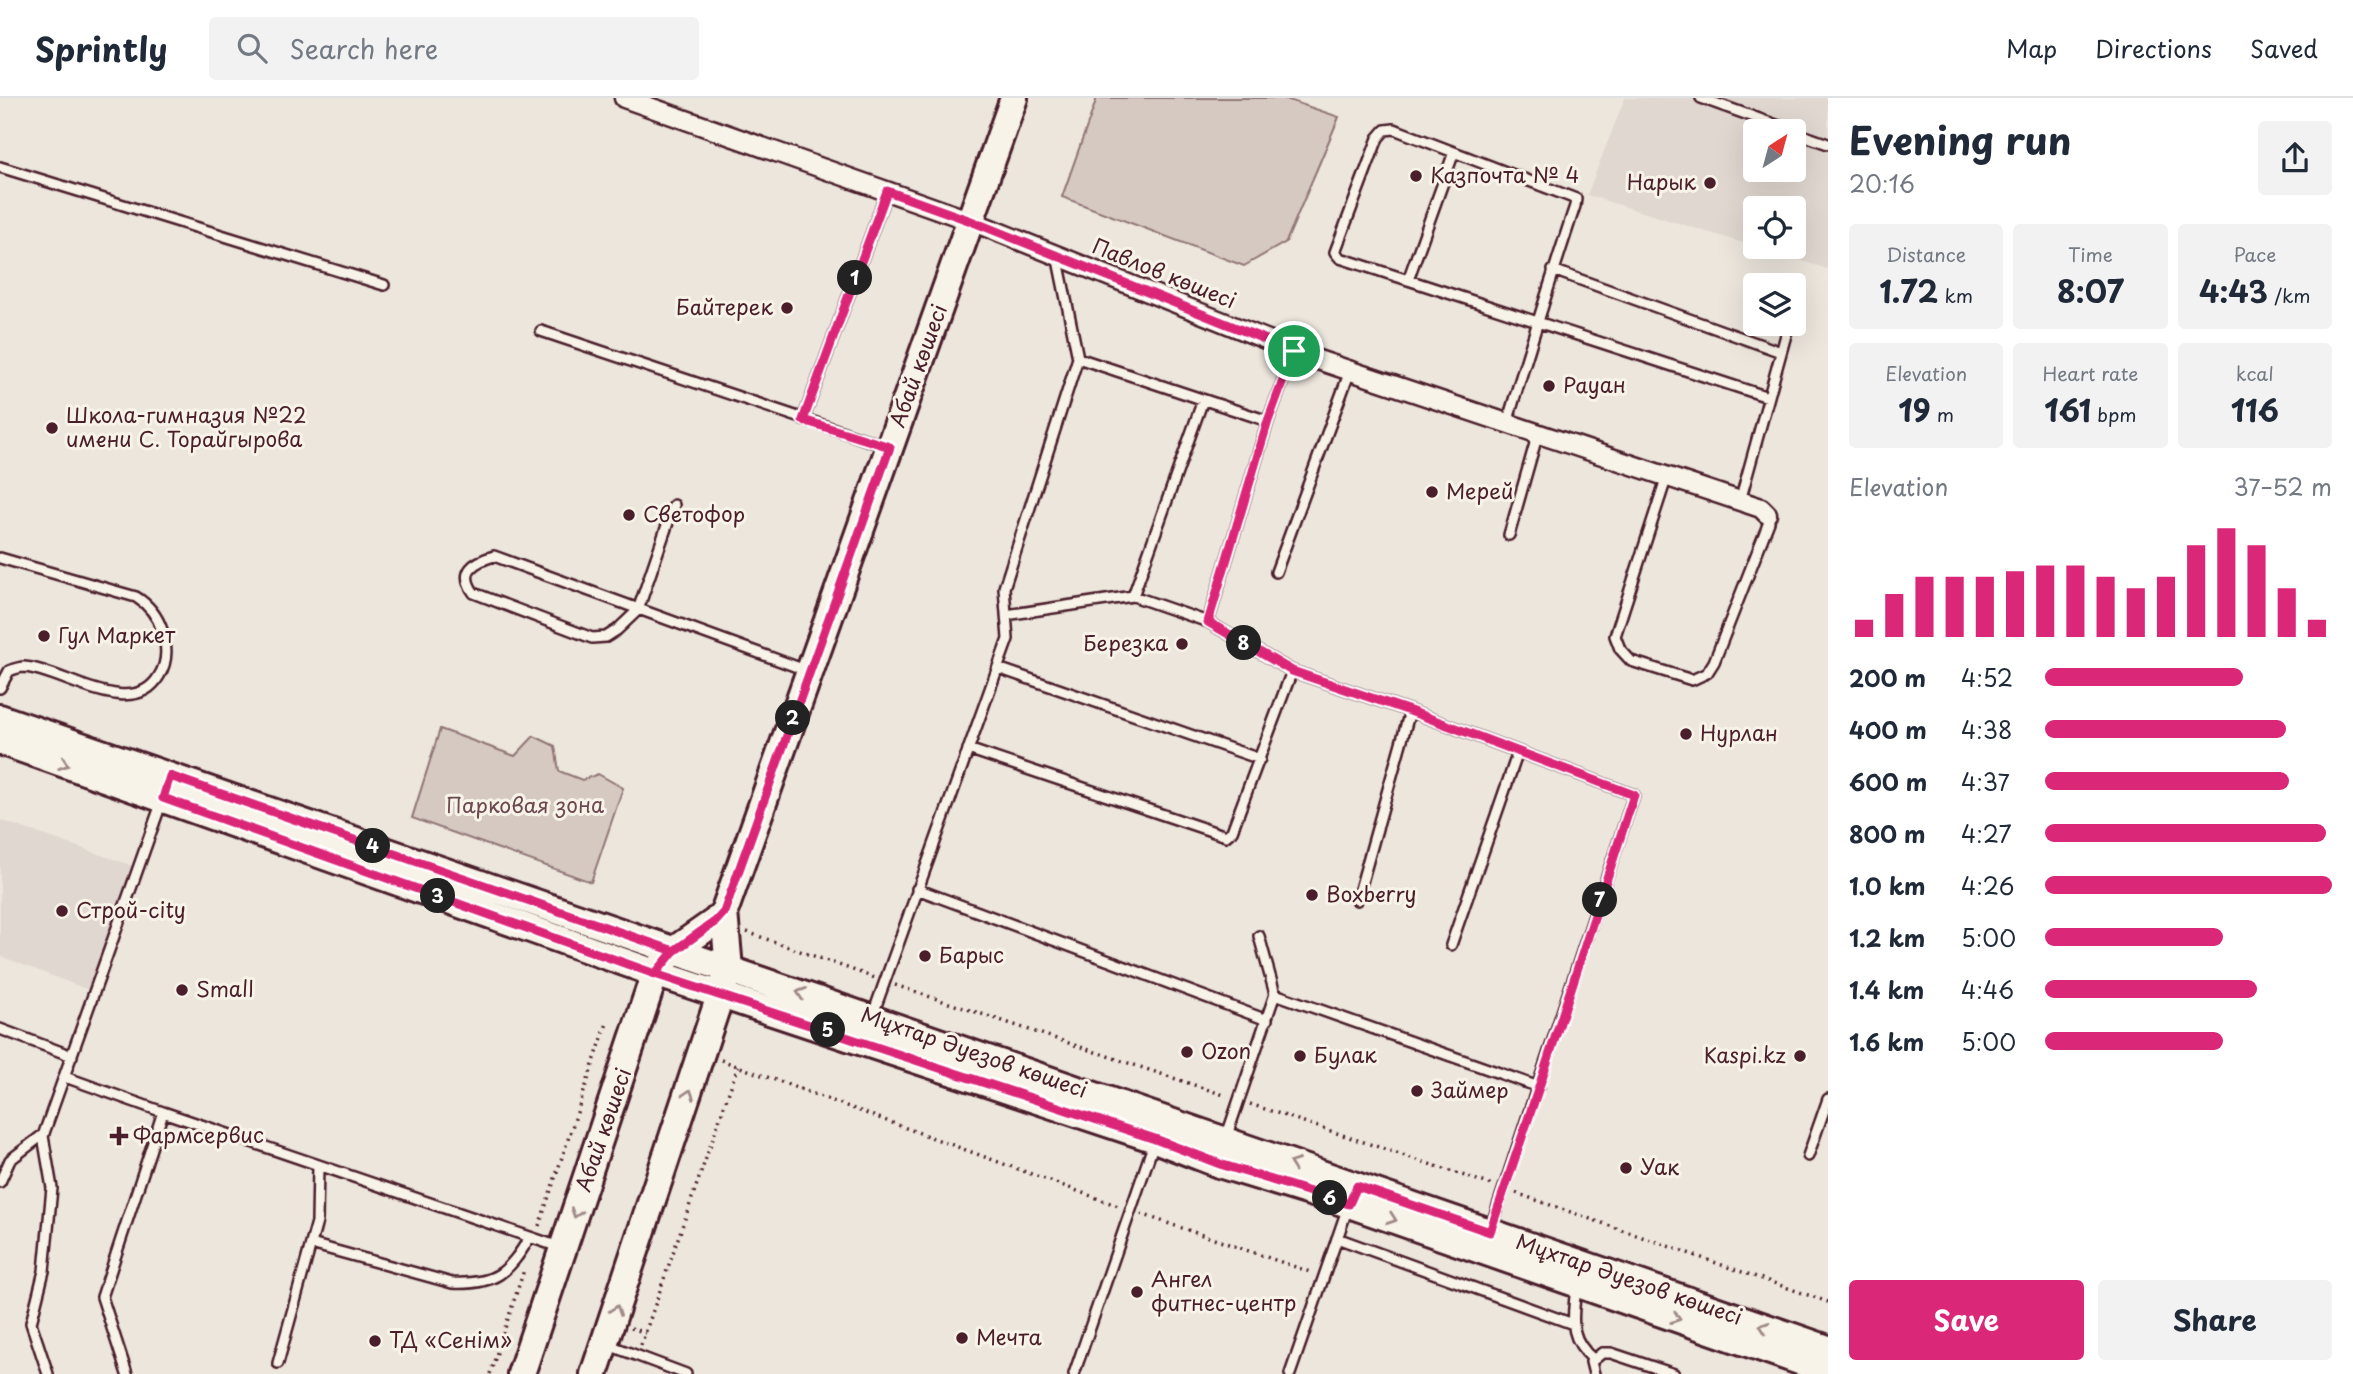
<!DOCTYPE html>
<html lang="en">
<head>
<meta charset="utf-8">
<style>
	:root { --surface:#fff; --page:#f2f2f3; --text:#1f2937; --muted:#747a83; --line:#e0e1e3; --accent:#db2777 }
	body { margin:0; font-family:"Playpen Sans",sans-serif; background:var(--page); color:var(--text); height:100vh; display:flex; flex-direction:column; font-size:26px; white-space:nowrap }
	* { box-sizing:border-box; margin:0 }
	p { font-size:23px; color:var(--muted) }
	.icon { flex:none; width:38px; height:38px; fill:none; stroke:currentColor; stroke-width:2; stroke-linecap:round; stroke-linejoin:round }
	.map { position:relative; flex:1; overflow:hidden }
	.side { display:flex; flex-direction:column; background:var(--surface); width:525px }
	.side>* { flex:none }
	.needle { width:46px; rotate:36deg }
	.tools { position:absolute; left:1743px; top:21px; display:grid; gap:14px }
	.tools a { display:grid; place-items:center; width:63px; height:63px; border-radius:7px; background:var(--surface); box-shadow:0 7px 28px #0002; font-size:35px }
	.pin { position:absolute; display:grid; place-items:center; width:60px; height:60px; color:#fff; margin:-30px; border:4px solid #fff; border-radius:50%; box-shadow:0 2px 7px #0007 }
	.km { position:absolute; width:35px; height:35px; margin:-18px; border-radius:50%; background:#222; color:#fff; font-size:19px; line-height:35px; text-align:center }
	.round { display:grid; place-items:center; flex:none; width:74px; height:74px; border-radius:7px; background:var(--page) }
	.headline { display:flex; align-items:center; justify-content:space-between; height:119px; padding:0 21px }
	h1 { font-size:38px; font-weight:700; line-height:52px }
	.figures { display:grid; grid-template-columns:repeat(3,1fr); gap:10px; height:119px; padding:7px 21px }
	.figures div { display:grid; align-content:center; border-radius:7px; background:var(--page); text-align:center }
	.figures b { font-size:30px; font-weight:700 }
	.figures small { font-size:19px; font-weight:400 }
	.figures p { font-size:19px }
	.chart { height:196px; padding:14px 21px }
	.chart p { display:flex; justify-content:space-between }
	.chart svg { width:100%; height:126px; margin-top:7px; stroke:var(--accent); stroke-width:6 }
	.cta { display:flex; gap:14px; margin-top:auto; padding:14px 21px }
	.cta a { flex:1; height:80px; border-radius:7px; background:var(--accent); color:#fff; font-size:28px; font-weight:700; line-height:80px; text-align:center }
	.cta a+a { background:var(--page); color:var(--text) }
	ul { padding:0 21px; list-style:none; font-size:23px }
	li { display:grid; grid-template-columns:112px 84px 1fr; align-items:center; height:52px }
	li i { height:18px; border-radius:9px; background:var(--accent) }
	header { display:flex; align-items:center; gap:42px; box-sizing:border-box; height:98px; padding:0 35px; background:var(--surface); border-bottom:2px solid var(--line) }
	header strong { font-size:33px }
	nav { display:flex; gap:38px; margin-inline-start:auto; font-size:24px }
	.search { width:490px; height:63px; background:var(--page); display:flex; align-items:center; gap:18px; box-sizing:border-box; padding:0 24px; border-radius:7px; color:var(--muted); font-size:26px }
	main { display:flex; flex:1; min-height:0 }
	.map>svg:first-child { display:block }
	.built { fill:#e0d7d0; fill-rule:evenodd }
	.green { fill:#d5c9c2; stroke:#907476; stroke-width:2 }
	.lines { fill:none; stroke-linecap:round; stroke-linejoin:round }
	.lane-casing { stroke:#4a1f2b; stroke-width:14 }
	.street-casing { stroke:#4a1f2b; stroke-width:23 }
	.secondary-casing { stroke:#4a1f2b; stroke-width:32 }
	.path { stroke:#4a1f2b; stroke-width:3.5; stroke-dasharray:2 5; stroke-linecap:butt }
	.lane { stroke:#f7f3e8; stroke-width:9 }
	.street { stroke:#f7f3e8; stroke-width:18 }
	.secondary { stroke:#f7f3e8; stroke-width:26 }
	.oneway { stroke:#a0898a }
	.route-casing { stroke:#fff; stroke-width:14 }
	.route { stroke:#db2777; stroke-width:9 }
	.poi-dot { fill:#4a1f2b; stroke:#f7f3e8; stroke-width:2.5 }
	.labels { text-anchor:middle; stroke-width:6; stroke-linejoin:round; paint-order:stroke }
	.poi-label { font-size:21px; fill:#4a1f2b; stroke:#f7f3e8; text-anchor:start }
	.street-label { font-size:21px; fill:#4a1f2b; stroke:#f7f3e8 }
	.park-label { font-size:21px; fill:#6d4a51; stroke:#f7f3e8 }
</style>
</head>
<body>
<header>
<strong>Sprintly</strong>
<div class="search"><svg class="icon" aria-label="search" viewBox="0 0 24 24"><circle cx="10" cy="10" r="6"/><path d="M15 15l6 6"/></svg>Search here</div>
<nav><a>Map</a><a>Directions</a><a>Saved</a></nav>
</header>
<main>
<div class="map">
<svg width="1828" height="1276" viewBox="0 0 1828 1276">
	<rect width="100%" height="100%" fill="#ece6dd"/>
	<filter id="ink" filterUnits="userSpaceOnUse"><feTurbulence type="fractalNoise" baseFrequency=".0143" numOctaves="2"/><feDisplacementMap in="SourceGraphic" scale="14" xChannelSelector="R" yChannelSelector="G"/><feConvolveMatrix kernelMatrix="1 2 1 2 8 2 1 2 1" color-interpolation-filters="sRGB"/></filter>
	<g filter="url(#ink)">
		<path class="built" d="M1625 0H1828V171L1587 97ZM1755 33H1794V72H1755ZM1755 110H1794V149H1755Z
			M0 722 133 768 89 892 0 858Z"/>
		<path class="green" d="M1097 0H1283L1339 19 1286 144 1244 168 1062 99Z
			M440 631 515 658 534 638 555 648 559 673 582 682 598 676 623 690 591 784 412 720Z"/>
		<g class="lines">
			<g class="lane-casing">
				<path id="lane" d="M1701 0 1793 33
					M1794 34 1828 46
					M0 69 384 187
					M1057 157 1078 260
					M1553 172 1781 254
					M1408 182 1454 54
					M1794 210 1796 203
					M541 233 888 349
					M803 322 887 93
					M1507 325C1529 252 1551 180 1575 108L1576 101 1394 31 1385 32 1378 40 1335 154 1340 160C1483 206 1626 253 1768 299
					M1667 378 1615 538 1620 551 1631 563 1692 582 1707 575 1714 564 1769 424 1767 416
					M1740 403 1789 226
					M674 407 638 512 617 532 606 539 592 540 474 495C458 473 474 464 494 458L808 573
					M1509 437 1538 335
					M0 460 136 499C149 507 157 517 162 532 167 547 168 564 159 578 132 624 61 571 24 569 19 569 14 571 9 573L0 590
					M1276 474 1350 273
					M1133 498 1203 302
					M1006 517 1133 498 1208 524 1268 323
					M1208 524 1292 573 1410 613 1634 697 1490 1132
					M998 570 1260 661
					M968 651 1226 738 1232 733 1292 573
					M917 791 1267 922
					M1357 802 1410 613
					M1451 847 1518 654
					M1275 896 1539 989
					M872 919 1008 541 1004 490 1078 260 1268 323 1294 253
					M0 931 72 958
					M65 979 163 1014 102 1199 127 1276
					M163 1014 562 1150
					M1226 1040 1275 896 1259 838
					M1808 1058 1828 1001
					M0 1084 10 1062 44 1036
					M1337 1140 1573 1226
					M311 1146 452 1185C496 1187 508 1175 530 1139
					M1576 1187C1574 1218 1566 1238 1593 1261
					M606 1246 686 1276
					M278 1265 317 1124 318 1067
					M48 1276 31 1225 44 1173 52 1090 43 1038 162 703
					M1074 1276 1155 1042
					M1290 1276 1348 1109
					M1594 1276 1591 1264 1602 1255H1611L1674 1276"/>
			</g>
			<g class="street-casing">
				<path id="street" d="M624 0 971 123 1318 262 1761 410 1767 416"/>
			</g>
			<g class="secondary-casing">
				<path id="secondary" d="M0 620 1828 1251
					M0 643 655 875 1155 1041 1219 1066 1349 1106 1828 1273
					M521 1276 655 875 673 853 716 823 724 814 1014 0
					M594 1276 729 871 724 814"/>
			</g>
			<path class="path" d="M747 834 875 880
				M895 887 1227 998
				M721 962 1121 1109
				M1250 1006 1492 1087
				M1516 1095 1828 1204
				M1141 1116 1313 1175
				M539 1128 607 925
				M631 1230 646 1235
				M641 1247 738 968
				M490 1276 524 1172"/>
			<use href="#lane" class="lane"/>
			<use href="#street" class="street"/>
			<use href="#secondary" class="secondary"/>
		</g>
		<defs><path id="oneway-chevron" d="M-2-3.5L2.5 0L-2 3.5" fill="none" stroke-width="1.6" stroke-linecap="round" stroke-linejoin="round" transform="scale(1.75)"/></defs>
		<g class="oneway">
			<use href="#oneway-chevron" transform="translate(64 666) rotate(19)"/>
			<use href="#oneway-chevron" transform="translate(801 895) rotate(-161)"/>
			<use href="#oneway-chevron" transform="translate(689 996) rotate(-71)"/>
			<use href="#oneway-chevron" transform="translate(1294 1066) rotate(-160)"/>
			<use href="#oneway-chevron" transform="translate(576 1115) rotate(109)"/>
			<use href="#oneway-chevron" transform="translate(1392 1121) rotate(19)"/>
			<use href="#oneway-chevron" transform="translate(616 1212) rotate(-71)"/>
			<use href="#oneway-chevron" transform="translate(1676 1220) rotate(19)"/>
			<use href="#oneway-chevron" transform="translate(1764 1229) rotate(-161)"/>
		</g>
	</g>
	<g class="lines" filter="url(#ink)">
		<g class="route-casing">
			<path id="route" d="M1294 253 971 123 887 93 803 322 890 349 724 814 716 823 674 853 655 876 163 700 170 678 674 853 655 876 1155 1041 1220 1066 1349 1106 1357 1088 1490 1134 1539 989 1634 697 1410 613 1292 573 1208 524 1268 323 1294 253"/>
		</g>
		<use href="#route" class="route"/>
	</g>
	<g class="poi-dot">
		<circle cx="1416" cy="78" r="7"/>
		<circle cx="1710" cy="85" r="7"/>
		<circle cx="787" cy="210" r="7"/>
		<circle cx="1549" cy="288" r="7"/>
		<circle cx="52" cy="330" r="7"/>
		<circle cx="1432" cy="394" r="7"/>
		<circle cx="629" cy="417" r="7"/>
		<circle cx="44" cy="538" r="7"/>
		<circle cx="1182" cy="546" r="7"/>
		<circle cx="1686" cy="636" r="7"/>
		<circle cx="1312" cy="797" r="7"/>
		<circle cx="62" cy="813" r="7"/>
		<circle cx="925" cy="858" r="7"/>
		<circle cx="182" cy="892" r="7"/>
		<circle cx="1187" cy="954" r="7"/>
		<circle cx="1300" cy="958" r="7"/>
		<circle cx="1800" cy="958" r="7"/>
		<circle cx="1417" cy="993" r="7"/>
		<path d="M115.5 1027.5h7v7h7v7h-7v7h-7v-7h-7v-7h7z"/>
		<circle cx="1626" cy="1070" r="7"/>
		<circle cx="1137" cy="1194" r="7"/>
		<circle cx="962" cy="1240" r="7"/>
		<circle cx="375" cy="1243" r="7"/>
	</g>
	<g class="labels">
		<g class="poi-label">
			<text x="1430" y="85">Казпочта № 4</text>
			<text x="1696" y="92" text-anchor="end">Нарык</text>
			<text x="773" y="217" text-anchor="end">Байтерек</text>
			<text x="1563" y="295">Рауан</text>
			<text x="66" y="325">Школа-гимназия №22<tspan x="66" dy="24">имени С. Торайгырова</tspan></text>
			<text x="1446" y="401">Мерей</text>
			<text x="643" y="424">Светофор</text>
			<text x="58" y="545">Гул Маркет</text>
			<text x="1168" y="553" text-anchor="end">Березка</text>
			<text x="1700" y="643">Нурлан</text>
			<text x="1326" y="804">Boxberry</text>
			<text x="76" y="820">Строй-city</text>
			<text x="939" y="865">Барыс</text>
			<text x="196" y="899">Small</text>
			<text x="1201" y="961">Ozon</text>
			<text x="1314" y="965">Булак</text>
			<text x="1786" y="965" text-anchor="end">Kaspi.kz</text>
			<text x="1431" y="1000">Займер</text>
			<text x="133" y="1045">Фармсервис</text>
			<text x="1640" y="1077">Уак</text>
			<text x="1151" y="1189">Ангел<tspan x="1151" dy="24">фитнес-центр</tspan></text>
			<text x="976" y="1247">Мечта</text>
			<text x="389" y="1250">ТД «Сенім»</text>
		</g>
		<g class="street-label">
			<text transform="translate(1164 176) rotate(22)" y="7">Павлов көшесі</text>
			<text transform="translate(919 268) rotate(-70)" y="7">Абай көшесі</text>
			<text transform="translate(974 955) rotate(19)" y="7">Мұхтар Әуезов көшесі</text>
			<text transform="translate(604 1032) rotate(-71)" y="7">Абай көшесі</text>
			<text transform="translate(1629 1182) rotate(19)" y="7">Мұхтар Әуезов көшесі</text>
		</g>
		<g class="park-label">
			<text x="525" y="715">Парковая зона</text>
		</g>
	</g>
</svg>
<div class="tools">
<a><svg class="needle" viewBox="-14 -14 28 28"><path d="M0-13l5 13h-10z" fill="#e53935"/><path d="M0 13l5-13h-10z" fill="#747a83"/></svg></a>
<a><svg class="icon" aria-label="locate" viewBox="0 0 24 24"><circle cx="12" cy="12" r="6"/><path d="M12 2v4M12 18v4M2 12h4M18 12h4"/></svg></a>
<a><svg class="icon" aria-label="layers" viewBox="0 0 24 24"><path d="M12 4l9 5-9 5-9-5zM3 14l9 5 9-5"/></svg></a>
</div>
<div class="pin" style="left:1294px;top:253px;background:#1e9e55"><svg class="icon" aria-label="arrive" viewBox="0 0 24 24"><path d="M6 21V4h12l-3 4 3 4H6"/></svg></div>
<b class="km" style="left:855px;top:180px">1</b>
<b class="km" style="left:793px;top:620px">2</b>
<b class="km" style="left:438px;top:798px">3</b>
<b class="km" style="left:373px;top:748px">4</b>
<b class="km" style="left:828px;top:932px">5</b>
<b class="km" style="left:1330px;top:1100px">6</b>
<b class="km" style="left:1600px;top:802px">7</b>
<b class="km" style="left:1244px;top:545px">8</b>
</div>
<section class="side">
<div class="headline"><div><h1>Evening run</h1><p>20:16</p></div><a class="round"><svg class="icon" aria-label="share" viewBox="0 0 24 24"><path d="M12 15V3M7 8l5-5 5 5M5 13v7h14v-7"/></svg></a></div>
<div class="figures">
<div><p>Distance</p><b>1.72<small> km</small></b></div>
<div><p>Time</p><b>8:07</b></div>
<div><p>Pace</p><b>4:43<small> /km</small></b></div>
</div>
<div class="figures">
<div><p>Elevation</p><b>19<small> m</small></b></div>
<div><p>Heart rate</p><b>161<small> bpm</small></b></div>
<div><p>kcal</p><b>116</b></div>
</div>
<div class="chart"><p><span>Elevation</span>37–52 m</p>
<svg viewBox="0 0 160 44" preserveAspectRatio="none"><path d="M5 44V38M15 44V29M25 44V23M35 44V23M45 44V23M55 44V21M65 44V19M75 44V19M85 44V23M95 44V27M105 44V23M115 44V12M125 44V6M135 44V12M145 44V27M155 44V38"/></svg>
</div>
<ul>
<li><b>200 m</b>4:52<i style="width:69%"></i></li>
<li><b>400 m</b>4:38<i style="width:84%"></i></li>
<li><b>600 m</b>4:37<i style="width:85%"></i></li>
<li><b>800 m</b>4:27<i style="width:98%"></i></li>
<li><b>1.0 km</b>4:26<i style="width:100%"></i></li>
<li><b>1.2 km</b>5:00<i style="width:62%"></i></li>
<li><b>1.4 km</b>4:46<i style="width:74%"></i></li>
<li><b>1.6 km</b>5:00<i style="width:62%"></i></li>
</ul>
<div class="cta"><a>Save</a><a>Share</a></div>
</section>
</main>
</body>
</html>
